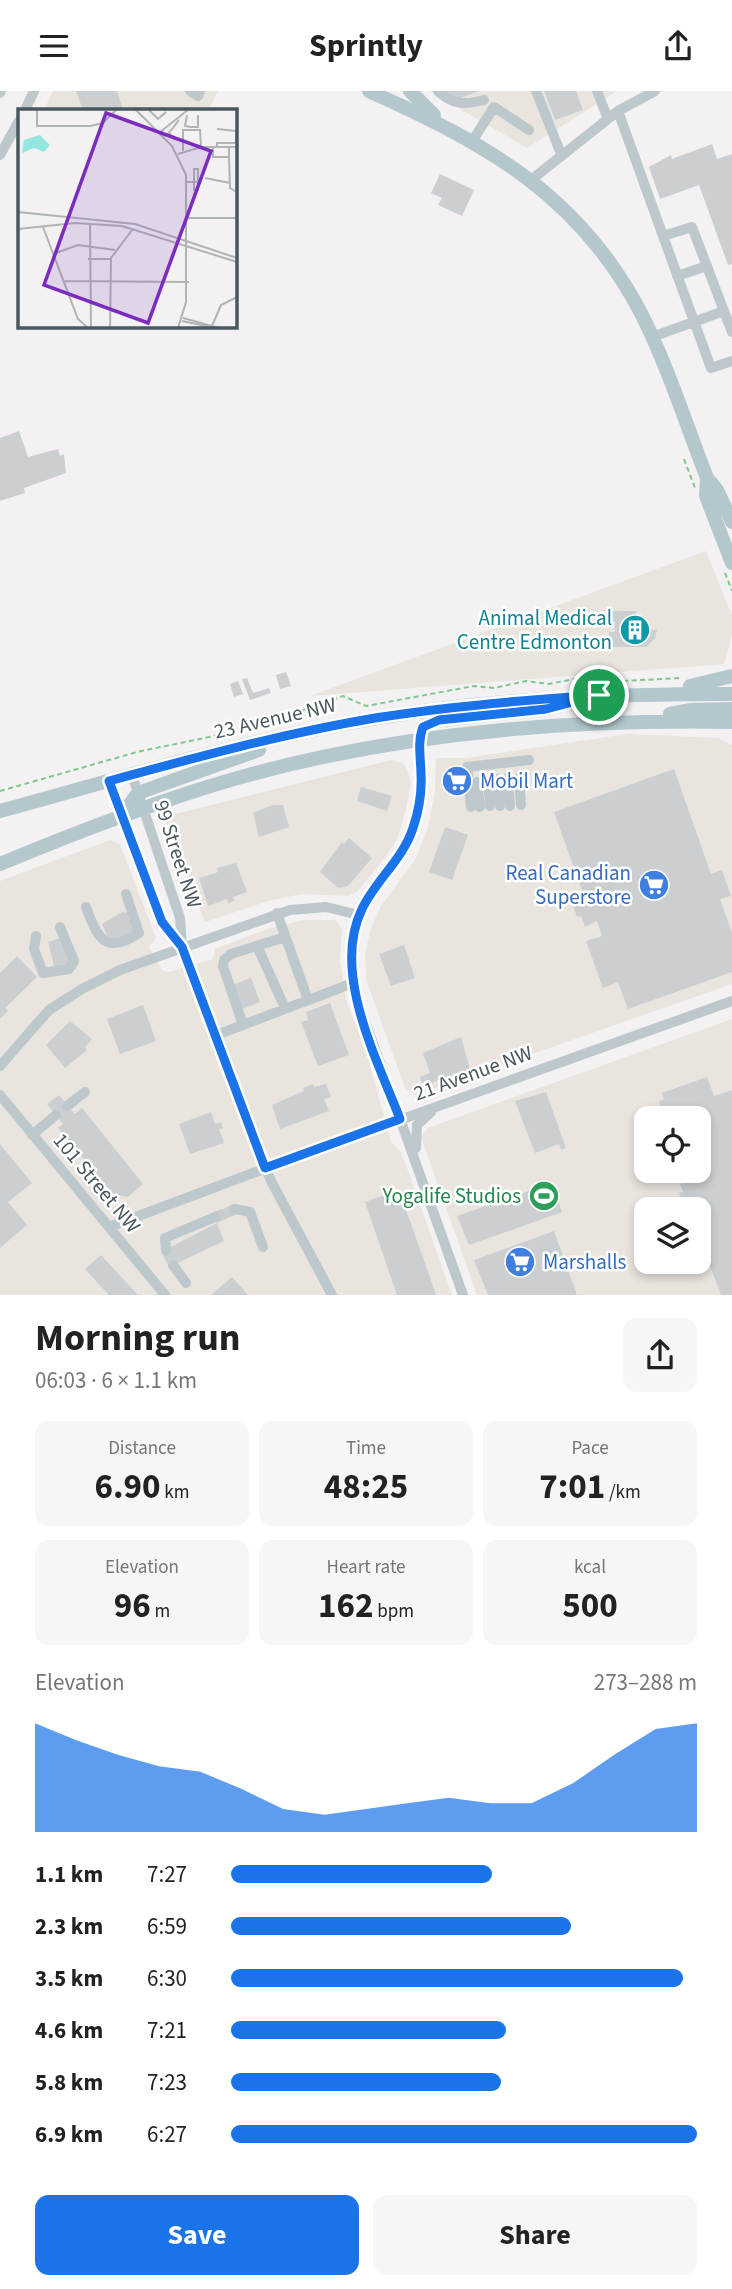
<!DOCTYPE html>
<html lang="en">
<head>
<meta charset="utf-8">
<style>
	:root { --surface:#fff; --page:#f6f6f6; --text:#222; --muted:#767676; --accent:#1a73e8 }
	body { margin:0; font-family:"Source Sans 3",sans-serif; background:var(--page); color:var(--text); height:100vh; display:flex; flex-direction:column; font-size:26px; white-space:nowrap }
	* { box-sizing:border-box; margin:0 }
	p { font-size:23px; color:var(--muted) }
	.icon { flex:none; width:38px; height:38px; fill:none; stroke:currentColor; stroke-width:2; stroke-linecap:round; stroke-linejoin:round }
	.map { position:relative; height:1204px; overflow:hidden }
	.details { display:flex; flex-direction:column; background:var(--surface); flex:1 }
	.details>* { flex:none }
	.controls { position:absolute; left:634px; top:1015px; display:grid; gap:14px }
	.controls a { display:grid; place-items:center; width:77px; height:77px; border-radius:14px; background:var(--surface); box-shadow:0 4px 10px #0003; font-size:35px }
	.pin { position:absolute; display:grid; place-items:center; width:60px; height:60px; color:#fff; margin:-30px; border:4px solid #fff; border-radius:50%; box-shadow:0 2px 7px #0007 }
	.round { display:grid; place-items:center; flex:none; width:74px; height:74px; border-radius:14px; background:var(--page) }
	.head { display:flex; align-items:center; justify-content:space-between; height:119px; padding:0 35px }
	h1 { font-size:38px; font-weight:700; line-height:52px }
	.figures { display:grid; grid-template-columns:repeat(3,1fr); gap:10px; height:119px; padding:7px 35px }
	.figures div { display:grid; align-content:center; border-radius:14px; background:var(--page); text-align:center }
	.figures b { font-size:35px; font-weight:700 }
	.figures small { font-size:19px; font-weight:400 }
	.figures p { font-size:19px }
	.chart { height:196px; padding:14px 35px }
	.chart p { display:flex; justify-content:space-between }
	.chart svg { width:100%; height:126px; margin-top:7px; fill:var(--accent); opacity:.7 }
	.button { display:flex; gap:14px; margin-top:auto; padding:14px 35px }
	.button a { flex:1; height:80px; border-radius:14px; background:var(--accent); color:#fff; font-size:28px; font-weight:700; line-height:80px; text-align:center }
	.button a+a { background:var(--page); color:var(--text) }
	ul { padding:0 35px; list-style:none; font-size:23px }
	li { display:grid; grid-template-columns:112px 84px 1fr; align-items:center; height:52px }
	li i { height:18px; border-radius:9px; background:var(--accent) }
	header { display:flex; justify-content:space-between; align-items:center; height:91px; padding:0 35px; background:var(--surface); font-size:32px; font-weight:700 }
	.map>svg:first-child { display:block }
	.commercial { fill:#e9e4de; fill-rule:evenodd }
	.building { fill:#cbcfd2 }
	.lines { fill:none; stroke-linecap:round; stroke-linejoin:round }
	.minor-tunnel { stroke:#c9cbcc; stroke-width:10; stroke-dasharray:10 5; stroke-linecap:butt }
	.path { stroke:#7ec890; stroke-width:2; stroke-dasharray:5 3.5; stroke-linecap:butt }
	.minor { stroke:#bdc8cc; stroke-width:10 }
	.major { stroke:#b3c7cd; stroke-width:14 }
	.route-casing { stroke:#fff; stroke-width:14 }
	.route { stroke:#1a73e8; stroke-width:9 }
	.labels { text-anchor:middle; stroke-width:5; stroke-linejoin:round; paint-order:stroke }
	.culture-label { font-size:21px; fill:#0d838f; stroke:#fff; text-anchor:end }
	.street-label { font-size:21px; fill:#4a585d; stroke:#fff }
	.shop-label { font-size:21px; fill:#366cbe; stroke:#fff; text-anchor:start }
	.leisure-label { font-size:21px; fill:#27864d; stroke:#fff; text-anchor:end }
	.inset-road { fill:none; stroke:#afb4b6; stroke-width:2 }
	.view { fill:#7b2cbf; fill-opacity:0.15; stroke:#7b2cbf; stroke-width:3.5 }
	.inset-edge { fill:none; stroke:#4a585d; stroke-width:3.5 }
</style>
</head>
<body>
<header><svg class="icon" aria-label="menu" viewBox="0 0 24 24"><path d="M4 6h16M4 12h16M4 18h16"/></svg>Sprintly<svg class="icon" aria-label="share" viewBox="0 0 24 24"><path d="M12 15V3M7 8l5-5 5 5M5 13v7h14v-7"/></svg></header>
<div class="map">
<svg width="732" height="1204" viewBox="0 0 732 1204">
	<rect width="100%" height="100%" fill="#f3f1f1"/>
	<path class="commercial" d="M53 0H218L209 19H44Z
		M429 0H617L527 57Z
		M706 460 732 525V545L724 573 310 605Z
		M627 643 719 647 732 654V893L415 1004 405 997 367 891 365 865 370 840 381 815 415 769 428 737 435 700 436 667H466Z
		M391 669 404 673 408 681 411 692 406 718 398 746 387 764 357 801 348 805 302 803 268 810 205 831 166 731 171 724Z
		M110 749 120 753 156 847 149 856 162 879 169 881 213 868 215 858 267 838 304 829H335L342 838 340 871 347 912 365 956 391 1051 402 1063 452 1204H0V790Z
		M732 928V1204H477L421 1046 428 1037ZM646 1027H698V1080H646ZM646 1118H698V1171H646Z"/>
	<path class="building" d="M76 0H117L123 19H83Z
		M440 0H479L452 10Z
		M544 0H576L583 19 555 29Z
		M712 53 717 68 732 63V173L728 174 699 94 660 108 649 76 671 64 672 68Z
		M440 83 474 99 462 125 438 114 442 107 431 102Z
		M19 340 28 366 58 358 60 365 64 363 66 382 24 397 25 402 0 410V347Z
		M608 520H636L637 538 657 539 655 547 647 556H609V541H615V530H608Z
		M286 581 291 595 280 598 276 584Z
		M247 587 253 602 269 597 271 602 250 609 242 588Z
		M238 590 243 603 234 606 230 593Z
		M674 678 711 783 722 779 731 805 720 808 732 842V881L628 918 618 891 603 897 586 850 602 845 597 830 585 836 581 825 577 826 571 809 584 805 554 721Z
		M361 696 392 705 387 720 357 710Z
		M273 714H283L289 736 259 746 253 722Z
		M445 736 468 744 452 789 429 781Z
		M349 747 372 767 348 795 338 797 320 781 342 751 344 753Z
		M236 772 247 801 233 806 234 810 228 812 227 808 208 815 199 787 218 781 217 777Z
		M124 820 125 822 131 820 138 838 116 851 108 847 102 833Z
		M60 847 71 872 55 878 48 851Z
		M404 854 415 887 391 895 379 863Z
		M17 865 37 886 5 917 8 920 0 928V882Z
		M251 887 260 911 240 919 231 894Z
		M330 912 349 964 318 975 301 931 308 929 306 921Z
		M143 914 156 950 120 963 107 928Z
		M70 930 92 948 85 956 87 959 65 977 46 954Z
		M461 946 470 978 428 993 427 990 422 992 420 986 430 982 423 962Z
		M707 986 714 1005 732 999V1204H721L707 1167 701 1169 698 1162V1118H685L679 1102 683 1101 680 1093 692 1088 689 1080H698V1027H665L659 1010 664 1008 662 1002Z
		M313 993 314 996 326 993 331 1006 324 1008 329 1020 280 1038 272 1014 304 1000 303 997Z
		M546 1001 566 1057 561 1059 559 1053 535 1062 515 1010Z
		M59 1004 75 1023 82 1017 143 1093 128 1106 113 1103 58 1037 63 1033 47 1013Z
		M211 1021 215 1033 221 1031 223 1037 219 1038 224 1052 190 1063 179 1033Z
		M0 1053 32 1092 8 1111 27 1134 0 1157Z
		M552 1092 562 1121 469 1154 457 1125Z
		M399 1099 432 1192 436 1204H397L365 1111Z
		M234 1114 237 1123 217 1132 213 1122Z
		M217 1132 224 1150 169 1176 161 1161Z
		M554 1140 577 1204H488L474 1169Z
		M101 1164 138 1204H109L85 1178Z
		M232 1186 248 1204H211Z"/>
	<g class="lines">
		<path class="minor-tunnel" d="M215 1126 235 1118"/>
		<path class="path" d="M684 368 695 397
			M725 482 732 500
			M0 700 137 661 233 641 242 638 250 629 267 632 343 605 366 615 474 595 494 597 526 590 549 593 579 587 602 591 681 587"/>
		<path class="minor" d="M190 0 198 5 200 0
			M438 0C453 14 464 14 484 9
			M536 0 561 63
			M597 0 608 28
			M0 2 1 0
			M25 19 34 0
			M618 20 663 145
			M473 49 494 16 529 39
			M0 64 19 30
			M531 89 618 20 655 0
			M677 185 707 175
			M732 241 692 136 663 145 711 277 732 270
			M652 246 724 220
			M420 648C421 681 423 713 411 744 402 766 385 782 372 801 347 837 347 880 361 919L463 1204
			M132 684 180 827 182 856 238 1010 271 1090 332 1204
			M468 684 467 676 529 669
			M508 687 510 715
			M519 687 521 714
			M498 688 500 715
			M488 689 490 715
			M109 690 162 831 182 856
			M477 691 480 716
			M469 692 471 716
			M86 816C97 846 105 865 139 842L126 803
			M277 822 308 909
			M36 845 34 858 43 882 69 878 74 870 60 836
			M257 855 285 917
			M243 934 223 875 224 869 231 863 285 846
			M214 945 353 892
			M0 975 49 919 82 898 120 879 290 819 326 816 359 824
			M0 1004 165 1204
			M67 1015 85 1001
			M32 1044 56 1024
			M416 1057 417 1034 431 1021
			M235 1118 250 1121 263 1156
			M109 1136 285 1070 732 910
			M166 1159 165 1147 215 1126
			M173 1174 186 1192"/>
		<path class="major" d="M369 0C487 53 580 104 642 224 668 276 686 333 707 387L706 405 732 472
			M410 0 434 24
			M707 387 717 399 732 431
			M690 595 732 585
			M670 623 691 619 732 618
			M420 648 423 636 433 630 546 618 568 612
			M0 720C124 686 249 648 377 627 495 607 613 603 732 603
			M122 724 138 702 259 659
			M0 773C77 741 154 711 234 688 395 642 565 628 732 631"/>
	</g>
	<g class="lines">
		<g class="route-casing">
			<path id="route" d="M599 604 546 618 439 629 423 636C417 651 421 668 421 684 422 702 419 719 413 737 403 768 376 789 362 818 331 881 377 968 400 1028L265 1077 182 856 162 831 109 690C197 666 286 642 375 627 450 615 524 609 599 604Z"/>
		</g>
		<use href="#route" class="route"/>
	</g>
	<defs>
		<g id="building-disc" transform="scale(1.575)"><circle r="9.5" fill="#0f9aa8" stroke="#fff"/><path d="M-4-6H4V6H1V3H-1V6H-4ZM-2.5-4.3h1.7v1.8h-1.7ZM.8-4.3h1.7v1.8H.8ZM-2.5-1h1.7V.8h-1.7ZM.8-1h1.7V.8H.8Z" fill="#fff"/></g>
		<g id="supermarket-disc" transform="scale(1.575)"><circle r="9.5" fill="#3f7fe0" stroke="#fff"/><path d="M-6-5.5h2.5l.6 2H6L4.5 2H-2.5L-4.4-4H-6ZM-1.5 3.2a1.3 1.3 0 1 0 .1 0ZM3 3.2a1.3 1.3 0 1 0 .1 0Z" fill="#fff"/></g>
		<g id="stadium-disc" transform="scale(1.575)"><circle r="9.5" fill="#2e9e5b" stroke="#fff"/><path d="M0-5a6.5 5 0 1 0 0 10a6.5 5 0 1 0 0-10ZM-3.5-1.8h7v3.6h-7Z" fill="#fff"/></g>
	</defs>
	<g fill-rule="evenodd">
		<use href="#building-disc" x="635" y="539"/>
		<use href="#supermarket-disc" x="457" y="690"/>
		<use href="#supermarket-disc" x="654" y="794"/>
		<use href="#stadium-disc" x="544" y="1105"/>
		<use href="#supermarket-disc" x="520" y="1171"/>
	</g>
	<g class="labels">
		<g class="culture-label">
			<text x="612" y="534">Animal Medical<tspan x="612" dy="24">Centre Edmonton</tspan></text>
		</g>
		<g class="street-label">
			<text transform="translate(275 627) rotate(-13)" y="7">23 Avenue NW</text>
			<text transform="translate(178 763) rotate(72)" y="7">99 Street NW</text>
			<text transform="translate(473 982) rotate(-20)" y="7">21 Avenue NW</text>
			<text transform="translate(97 1092) rotate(50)" y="7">101 Street NW</text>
		</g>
		<g class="shop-label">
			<text x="480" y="697">Mobil Mart</text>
			<text x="631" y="789" text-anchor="end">Real Canadian<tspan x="631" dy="24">Superstore</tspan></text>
			<text x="543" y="1178">Marshalls</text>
		</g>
		<g class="leisure-label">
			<text x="521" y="1112">Yogalife Studios</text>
		</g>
	</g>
	<g transform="translate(18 18)">
		<rect width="219" height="219" fill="#f3f1f1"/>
		<path d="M22 26 32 36 26 43 16 39 4 44 6 31Z" fill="#94e6e1"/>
		<path class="inset-road" d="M19 0V17H72L85 14 99 0M117 0 154 37 168 66V193L160 219M130 0 140 10 148 3M169 6 167 17 173 18H180V6M199 20 218 22V34M141 24 171 0M157 31 151 24 161 11M195 38V48H211V38M199 38V34H217M165 42V21H182L183 38M160 45 183 38H219M211 48 212 79 219 83M187 69 212 74M169 73H176V81H180V60H176V73H180M0 103 117 115 219 149M168 109H219M72 114 73 219M25 118 60 210 70 219M0 120 57 114 104 117 219 153M35 145 60 136 97 141M70 150H92M45 172 171 173M165 209 201 219M164 212 197 219M194 217 203 196 219 188M92 219 93 149 114 121"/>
		<path class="view" d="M88 4 193 42 130 214 26 176Z"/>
		<rect width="219" height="219" class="inset-edge"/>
	</g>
</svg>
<div class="controls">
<a><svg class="icon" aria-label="locate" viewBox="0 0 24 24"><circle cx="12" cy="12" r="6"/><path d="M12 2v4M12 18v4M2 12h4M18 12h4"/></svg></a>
<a><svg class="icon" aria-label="layers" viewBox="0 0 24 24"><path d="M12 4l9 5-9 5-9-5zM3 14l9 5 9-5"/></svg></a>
</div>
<div class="pin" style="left:599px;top:604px;background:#1e9e55"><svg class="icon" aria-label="arrive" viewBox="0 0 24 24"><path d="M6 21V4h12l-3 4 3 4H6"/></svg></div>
</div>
<section class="details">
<div class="head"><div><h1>Morning run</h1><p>06:03 · 6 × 1.1 km</p></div><a class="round"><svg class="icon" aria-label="share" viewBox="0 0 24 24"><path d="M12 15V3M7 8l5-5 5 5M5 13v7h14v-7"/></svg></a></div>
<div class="figures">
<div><p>Distance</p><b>6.90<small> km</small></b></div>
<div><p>Time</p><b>48:25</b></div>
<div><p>Pace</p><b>7:01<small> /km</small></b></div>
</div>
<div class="figures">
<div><p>Elevation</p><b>96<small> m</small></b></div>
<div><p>Heart rate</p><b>162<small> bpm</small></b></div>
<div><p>kcal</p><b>500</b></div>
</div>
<div class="chart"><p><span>Elevation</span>273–288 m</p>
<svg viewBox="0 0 160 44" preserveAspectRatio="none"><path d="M0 44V6L10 12L20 17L30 21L40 23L50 29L60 36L70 38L80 36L90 34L100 32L110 34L120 34L130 27L140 17L150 8L160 6V44z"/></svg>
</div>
<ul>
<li><b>1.1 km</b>7:27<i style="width:56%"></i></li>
<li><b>2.3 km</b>6:59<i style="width:73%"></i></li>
<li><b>3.5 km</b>6:30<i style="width:97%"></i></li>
<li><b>4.6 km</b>7:21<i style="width:59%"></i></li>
<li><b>5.8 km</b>7:23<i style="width:58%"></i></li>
<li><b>6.9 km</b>6:27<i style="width:100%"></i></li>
</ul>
<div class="button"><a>Save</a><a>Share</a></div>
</section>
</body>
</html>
